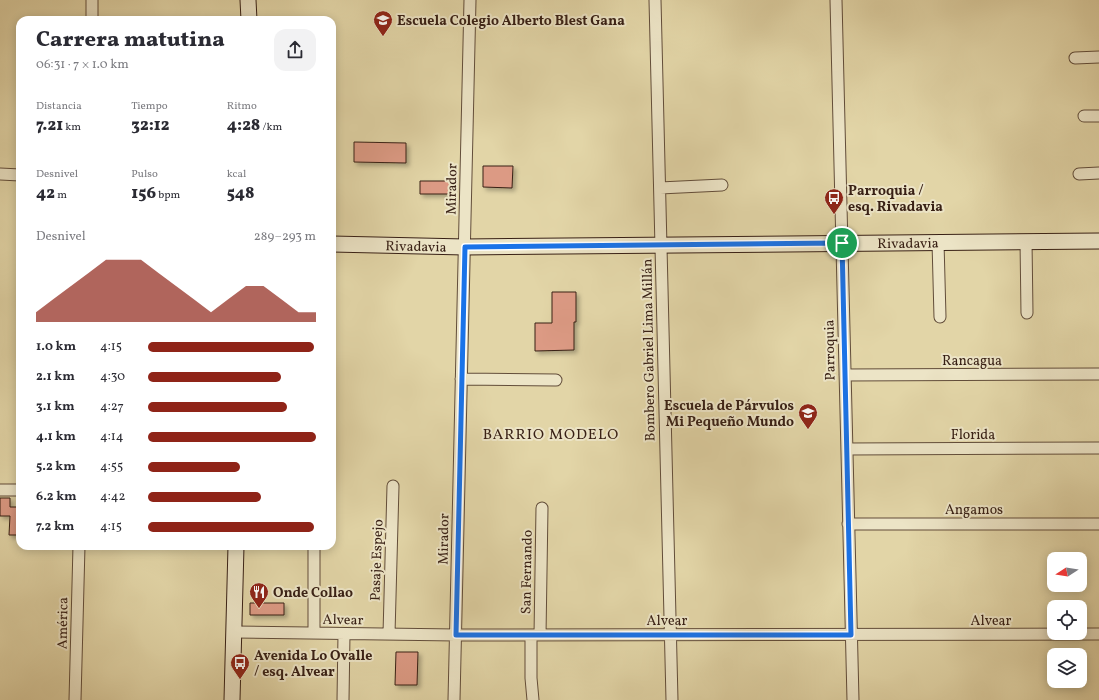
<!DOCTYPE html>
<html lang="es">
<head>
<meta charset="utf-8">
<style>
	:root { --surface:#fff; --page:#f2f2f3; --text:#2b2b33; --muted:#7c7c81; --accent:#8f2418 }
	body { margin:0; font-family:Vollkorn,serif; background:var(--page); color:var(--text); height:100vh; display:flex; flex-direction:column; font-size:15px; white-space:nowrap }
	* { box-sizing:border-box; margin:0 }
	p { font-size:13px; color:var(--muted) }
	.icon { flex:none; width:22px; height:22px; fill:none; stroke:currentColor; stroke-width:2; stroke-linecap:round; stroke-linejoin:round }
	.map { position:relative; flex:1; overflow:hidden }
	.drawer { position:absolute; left:16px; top:16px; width:320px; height:534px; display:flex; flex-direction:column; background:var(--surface); border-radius:12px; box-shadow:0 2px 10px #0003 }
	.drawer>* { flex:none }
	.needle { width:26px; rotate:258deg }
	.fabs { position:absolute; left:1047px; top:552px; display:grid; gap:8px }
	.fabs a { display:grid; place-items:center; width:40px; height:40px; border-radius:8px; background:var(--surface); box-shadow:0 2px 10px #0003; font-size:20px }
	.pin { position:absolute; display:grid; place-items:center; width:34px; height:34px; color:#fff; margin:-17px; border:2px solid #fff; border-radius:50%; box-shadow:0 1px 4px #0007 }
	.round { display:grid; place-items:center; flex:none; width:42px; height:42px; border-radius:12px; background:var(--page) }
	.overview { display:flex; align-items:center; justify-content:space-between; height:68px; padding:0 20px }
	h1 { font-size:22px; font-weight:800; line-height:30px }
	.metrics { display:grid; grid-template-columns:repeat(3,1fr); gap:6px; height:68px; padding:4px 20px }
	.metrics div { display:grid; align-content:center }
	.metrics b { font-size:17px; font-weight:800 }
	.metrics small { font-size:11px; font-weight:400 }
	.metrics p { font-size:11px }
	.chart { height:112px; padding:8px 20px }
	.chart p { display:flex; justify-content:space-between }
	.chart svg { width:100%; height:72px; margin-top:4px; fill:var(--accent); opacity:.7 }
	ul { padding:0 20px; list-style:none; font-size:13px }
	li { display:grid; grid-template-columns:64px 48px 1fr; align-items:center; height:30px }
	li i { height:10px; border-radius:5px; background:var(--accent) }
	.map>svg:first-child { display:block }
	.building { fill:#dc9a84; stroke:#382015; filter:url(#shadow) }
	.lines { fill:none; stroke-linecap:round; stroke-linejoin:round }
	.street-casing { stroke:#624d3a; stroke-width:13 }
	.secondary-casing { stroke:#382015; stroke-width:17 }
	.street { stroke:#ece4c6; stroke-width:11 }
	.secondary { stroke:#ece4c6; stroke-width:15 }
	.route-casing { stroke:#fff; stroke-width:8 }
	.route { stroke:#1a73e8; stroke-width:5 }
	.labels { text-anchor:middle; stroke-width:4; stroke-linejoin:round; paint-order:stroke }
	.poi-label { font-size:14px; font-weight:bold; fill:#382015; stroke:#ece4c6; text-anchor:start }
	.street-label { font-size:14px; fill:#382015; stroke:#ece4c6 }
	.neighbourhood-label { font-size:15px; letter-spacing:1px; fill:#382015; stroke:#ece4c6 }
</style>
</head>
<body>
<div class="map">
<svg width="1099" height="700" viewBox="0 0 1099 700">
	<defs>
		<filter id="shadow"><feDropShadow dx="3" dy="3" stdDeviation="2" flood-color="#0004"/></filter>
	</defs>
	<rect width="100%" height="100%" fill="#e2d5a7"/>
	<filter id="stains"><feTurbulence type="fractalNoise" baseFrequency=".005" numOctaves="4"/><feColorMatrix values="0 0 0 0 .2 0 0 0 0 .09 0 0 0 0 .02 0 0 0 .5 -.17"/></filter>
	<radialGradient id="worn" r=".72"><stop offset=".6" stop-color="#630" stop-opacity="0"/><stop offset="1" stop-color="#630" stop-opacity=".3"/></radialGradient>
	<path class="building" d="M354 142 406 143V163L354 162Z
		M483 166H513L512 188 483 187Z
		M420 181H452V194H420Z
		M552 292H576V322H574V350L535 351V323H552Z
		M0 498H10V507H20V535H9L10 516H0Z
		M250 603H284V615H250Z
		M396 652H418L417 685H395Z"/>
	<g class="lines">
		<g class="street-casing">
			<path id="street" d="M655 0 672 700
				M836 0 853 700
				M92 20V0
				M1075 58 1099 57
				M1084 116H1099
				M0 174 20 175
				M1079 174 1099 173
				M660 188 722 185
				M1026 241 1027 313
				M938 242 940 317
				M845 375 1099 374
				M461 379 556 380
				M847 449 1099 448
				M0 490H20
				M848 524H1099
				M234 632 456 635 1099 634
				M314 633V546
				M389 634 393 486
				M531 635V678L533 700
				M540 635 542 508
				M75 700 79 546
				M343 700 344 634
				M454 700 470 0"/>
		</g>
		<g class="secondary-casing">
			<g id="secondary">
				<path d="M248 0 249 20"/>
				<path id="s1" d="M332 244 465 247 1099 241"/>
				<path d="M232 700 236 546"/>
			</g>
		</g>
		<use href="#street" class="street"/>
		<use href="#secondary" class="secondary"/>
	</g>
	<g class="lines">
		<g class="route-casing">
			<path id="route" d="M842 243 851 635H456L465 247Z"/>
		</g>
		<use href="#route" class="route"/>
	</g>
	<defs>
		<g id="school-pin" transform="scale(1)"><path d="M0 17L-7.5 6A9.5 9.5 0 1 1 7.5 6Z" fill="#8f2418" stroke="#ece4c6"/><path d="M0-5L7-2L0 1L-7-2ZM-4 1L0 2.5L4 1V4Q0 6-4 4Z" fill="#fff"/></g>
		<g id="bus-pin" transform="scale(1)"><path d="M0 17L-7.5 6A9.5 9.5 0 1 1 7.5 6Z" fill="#8f2418" stroke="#ece4c6"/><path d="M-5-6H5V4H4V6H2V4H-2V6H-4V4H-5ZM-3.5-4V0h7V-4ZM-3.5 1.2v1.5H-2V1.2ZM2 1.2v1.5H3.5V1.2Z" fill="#fff"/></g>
		<g id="restaurant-pin" transform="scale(1)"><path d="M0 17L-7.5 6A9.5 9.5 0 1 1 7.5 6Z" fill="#8f2418" stroke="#ece4c6"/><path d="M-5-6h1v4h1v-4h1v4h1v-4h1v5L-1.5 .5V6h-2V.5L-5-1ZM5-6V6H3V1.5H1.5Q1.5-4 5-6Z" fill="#fff"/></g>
	</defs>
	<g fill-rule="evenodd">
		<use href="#school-pin" x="383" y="20"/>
		<use href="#bus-pin" x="834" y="198"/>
		<use href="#school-pin" x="808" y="413"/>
		<use href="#restaurant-pin" x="259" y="592"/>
		<use href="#bus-pin" x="240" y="663"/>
	</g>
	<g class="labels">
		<g class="poi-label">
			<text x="397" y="25">Escuela Colegio Alberto Blest Gana</text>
			<text x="848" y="195">Parroquia /<tspan x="848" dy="16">esq. Rivadavia</tspan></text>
			<text x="794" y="410" text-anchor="end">Escuela de Párvulos<tspan x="794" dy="16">Mi Pequeño Mundo</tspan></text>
			<text x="273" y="597">Onde Collao</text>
			<text x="254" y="660">Avenida Lo Ovalle<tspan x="254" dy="16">/ esq. Alvear</tspan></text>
		</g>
		<g class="street-label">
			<text transform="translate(451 189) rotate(-89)" y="5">Mirador</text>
			<text dy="5" stroke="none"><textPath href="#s1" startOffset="576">Rivadavia</textPath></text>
			<text dy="5" stroke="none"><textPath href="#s1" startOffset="84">Rivadavia</textPath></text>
			<text transform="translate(648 350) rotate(-91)" y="5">Bombero Gabriel Lima Millán</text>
			<text transform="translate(829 350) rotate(-91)" y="5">Parroquia</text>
			<text x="972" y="365">Rancagua</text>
			<text x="973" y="439">Florida</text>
			<text x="974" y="514">Angamos</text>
			<text transform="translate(443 539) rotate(-89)" y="5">Mirador</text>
			<text transform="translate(376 560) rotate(-88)" y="5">Pasaje Espejo</text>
			<text transform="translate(526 572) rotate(-89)" y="5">San Fernando</text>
			<text transform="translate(343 619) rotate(1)" y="5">Alvear</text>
			<text x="667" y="625">Alvear</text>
			<text x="991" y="625">Alvear</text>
			<text transform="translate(62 623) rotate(-89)" y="5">América</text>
		</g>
		<g class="neighbourhood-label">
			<text x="551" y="439">BARRIO MODELO</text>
		</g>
	</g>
	<rect width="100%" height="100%" filter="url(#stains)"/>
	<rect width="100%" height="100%" fill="url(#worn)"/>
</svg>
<div class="fabs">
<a><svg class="needle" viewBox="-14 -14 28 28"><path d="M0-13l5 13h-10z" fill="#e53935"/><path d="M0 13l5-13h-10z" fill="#7c7c81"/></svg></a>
<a><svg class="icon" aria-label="locate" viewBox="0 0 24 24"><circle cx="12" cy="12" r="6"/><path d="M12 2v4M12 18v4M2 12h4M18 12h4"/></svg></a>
<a><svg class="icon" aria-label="layers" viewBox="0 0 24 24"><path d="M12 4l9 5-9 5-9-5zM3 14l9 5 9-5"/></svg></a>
</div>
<div class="pin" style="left:842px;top:243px;background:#1e9e55"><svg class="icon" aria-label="arrive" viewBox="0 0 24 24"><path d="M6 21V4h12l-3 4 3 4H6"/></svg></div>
<section class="drawer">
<div class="overview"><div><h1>Carrera matutina</h1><p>06:31 · 7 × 1.0 km</p></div><a class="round"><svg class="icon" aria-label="share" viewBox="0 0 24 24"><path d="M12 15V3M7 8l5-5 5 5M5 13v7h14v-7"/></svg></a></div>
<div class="metrics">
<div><p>Distancia</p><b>7.21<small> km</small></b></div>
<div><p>Tiempo</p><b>32:12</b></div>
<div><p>Ritmo</p><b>4:28<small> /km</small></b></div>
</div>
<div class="metrics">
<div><p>Desnivel</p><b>42<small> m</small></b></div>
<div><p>Pulso</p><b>156<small> bpm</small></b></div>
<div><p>kcal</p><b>548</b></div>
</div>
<div class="chart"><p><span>Desnivel</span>289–293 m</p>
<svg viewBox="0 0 160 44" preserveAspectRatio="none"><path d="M0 44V38L10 30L20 22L30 14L40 6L50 6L60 6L70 14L80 22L90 30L100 38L110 30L120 22L130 22L140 30L150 38L160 38V44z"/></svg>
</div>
<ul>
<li><b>1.0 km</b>4:15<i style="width:99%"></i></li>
<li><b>2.1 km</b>4:30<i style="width:79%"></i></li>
<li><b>3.1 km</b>4:27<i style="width:83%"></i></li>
<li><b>4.1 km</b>4:14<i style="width:100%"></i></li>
<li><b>5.2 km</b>4:55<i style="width:55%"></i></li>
<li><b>6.2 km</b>4:42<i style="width:67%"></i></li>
<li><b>7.2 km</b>4:15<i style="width:99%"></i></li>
</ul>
</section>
</div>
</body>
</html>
